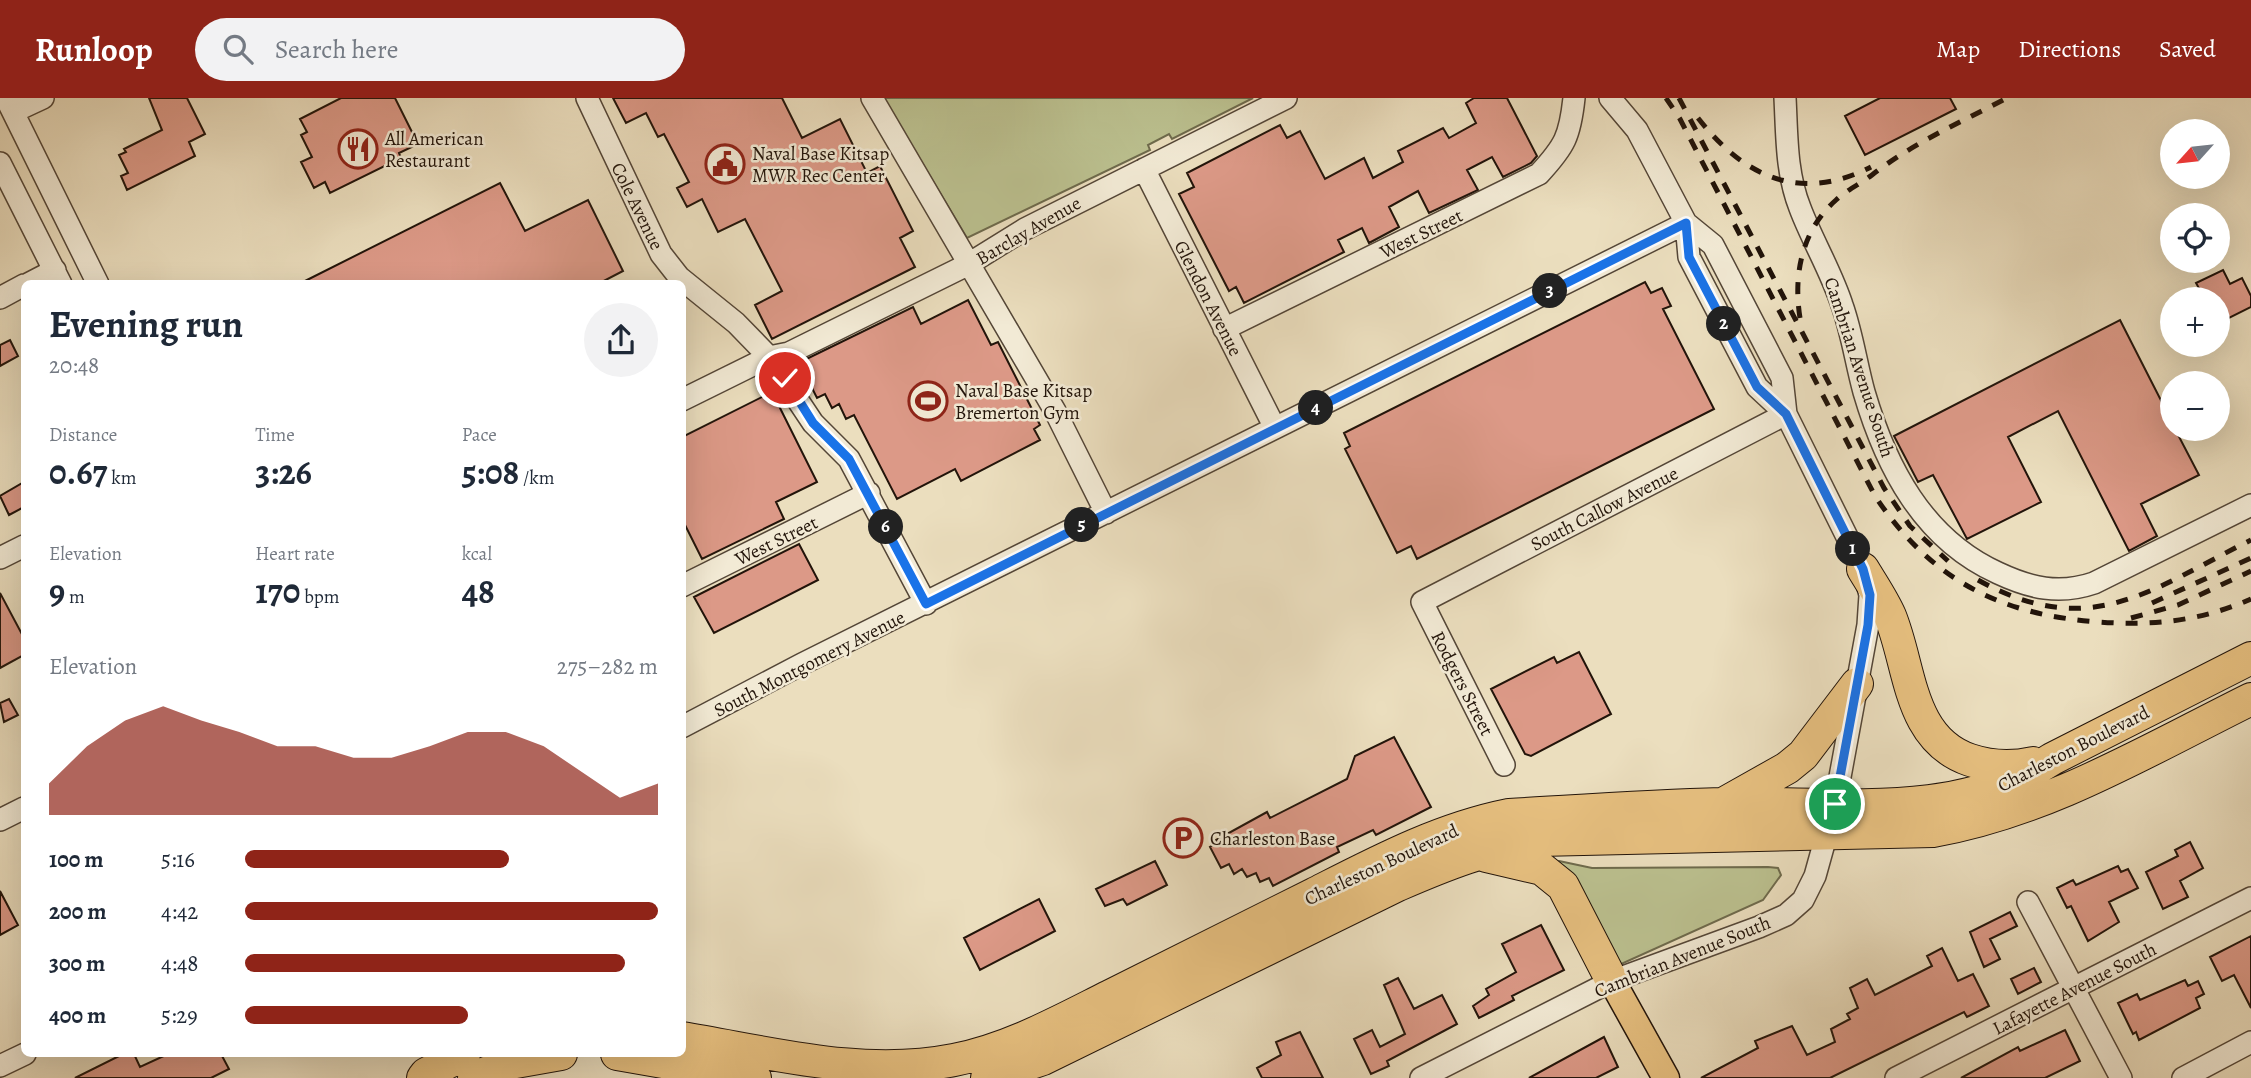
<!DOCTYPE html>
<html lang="en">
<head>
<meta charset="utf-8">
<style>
	:root { --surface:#fff; --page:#f2f2f3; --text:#1f2937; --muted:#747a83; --accent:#8f2418 }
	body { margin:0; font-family:Alegreya,serif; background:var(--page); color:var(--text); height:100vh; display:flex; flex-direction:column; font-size:26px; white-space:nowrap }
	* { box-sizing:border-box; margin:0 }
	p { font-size:23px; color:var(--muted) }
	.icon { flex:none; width:38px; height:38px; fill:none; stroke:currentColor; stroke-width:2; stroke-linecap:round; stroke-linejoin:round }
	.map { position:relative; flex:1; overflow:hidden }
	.details { position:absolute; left:21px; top:182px; width:665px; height:777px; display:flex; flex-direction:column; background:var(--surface); border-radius:10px; box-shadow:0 7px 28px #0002 }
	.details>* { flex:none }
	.needle { width:46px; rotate:243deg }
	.buttons { position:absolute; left:2160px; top:21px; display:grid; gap:14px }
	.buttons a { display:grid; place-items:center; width:70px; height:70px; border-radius:50%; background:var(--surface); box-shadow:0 7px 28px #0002; font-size:35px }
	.pin { position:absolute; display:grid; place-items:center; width:60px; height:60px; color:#fff; margin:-30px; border:4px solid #fff; border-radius:50%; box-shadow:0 2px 7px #0007 }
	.km { position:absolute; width:35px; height:35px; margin:-18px; border-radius:50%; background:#222; color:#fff; font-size:19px; line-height:35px; text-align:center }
	.round { display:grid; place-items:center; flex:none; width:74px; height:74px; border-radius:37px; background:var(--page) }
	.overview { display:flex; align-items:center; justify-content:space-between; height:119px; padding:0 28px }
	h1 { font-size:38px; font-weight:700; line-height:52px }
	.metrics { display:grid; grid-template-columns:repeat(3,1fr); gap:10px; height:119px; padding:7px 28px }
	.metrics div { display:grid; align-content:center }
	.metrics b { font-size:35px; font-weight:700 }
	.metrics small { font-size:19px; font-weight:400 }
	.metrics p { font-size:19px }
	.chart { height:196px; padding:14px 28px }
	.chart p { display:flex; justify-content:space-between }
	.chart svg { width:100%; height:126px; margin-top:7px; fill:var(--accent); opacity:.7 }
	ul { padding:0 28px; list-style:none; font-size:23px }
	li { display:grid; grid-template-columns:112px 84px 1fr; align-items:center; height:52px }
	li i { height:18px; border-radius:9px; background:var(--accent) }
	header { display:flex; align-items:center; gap:42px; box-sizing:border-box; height:98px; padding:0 35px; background:var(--accent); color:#fff }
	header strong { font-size:33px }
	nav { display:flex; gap:38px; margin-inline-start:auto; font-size:24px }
	.search { width:490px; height:63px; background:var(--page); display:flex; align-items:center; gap:18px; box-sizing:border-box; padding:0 24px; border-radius:38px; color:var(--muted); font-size:26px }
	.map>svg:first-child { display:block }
	.green { fill:#bbc08f; stroke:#6e6a4c; stroke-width:2 }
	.building { fill:#dc9987; stroke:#22140a; stroke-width:2 }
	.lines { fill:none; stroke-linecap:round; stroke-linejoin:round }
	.minor-casing { stroke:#544637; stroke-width:24 }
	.major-casing { stroke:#22140a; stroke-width:29 }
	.highway-casing { stroke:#22140a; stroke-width:34 }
	.minor { stroke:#f2ead5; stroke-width:21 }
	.major { stroke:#e6bf7f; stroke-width:26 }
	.highway { stroke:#e6bf7f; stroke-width:32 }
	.rail { stroke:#22140a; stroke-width:5; stroke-dasharray:12 12; stroke-linecap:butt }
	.route-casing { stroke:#fff; stroke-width:14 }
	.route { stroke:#1a73e8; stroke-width:9 }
	.labels { text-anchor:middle; stroke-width:5; stroke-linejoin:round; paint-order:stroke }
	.poi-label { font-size:19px; fill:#22140a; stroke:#f2ead5; text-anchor:start }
	.street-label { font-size:19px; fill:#22140a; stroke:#f2ead5 }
</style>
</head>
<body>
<header>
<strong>Runloop</strong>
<div class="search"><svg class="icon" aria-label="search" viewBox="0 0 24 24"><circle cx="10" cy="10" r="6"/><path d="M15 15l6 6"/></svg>Search here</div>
<nav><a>Map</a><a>Directions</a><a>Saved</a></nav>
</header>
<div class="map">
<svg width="2251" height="980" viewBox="0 0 2251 980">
	<rect width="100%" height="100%" fill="#ebdebe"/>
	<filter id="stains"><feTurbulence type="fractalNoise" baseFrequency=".00286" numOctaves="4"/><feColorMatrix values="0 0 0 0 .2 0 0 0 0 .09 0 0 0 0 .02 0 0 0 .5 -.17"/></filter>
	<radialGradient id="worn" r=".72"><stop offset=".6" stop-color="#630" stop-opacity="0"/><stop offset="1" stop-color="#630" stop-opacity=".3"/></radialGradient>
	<path class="green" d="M883 0H1253L1172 41 1169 36 1148 47 1150 52 967 140Z
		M1559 763 1592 770 1768 769 1778 770 1781 777 1763 802 1619 867 1554 765Z"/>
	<path class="building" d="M149 0H187L205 36 189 44 195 58 127 92 121 78 128 75 119 57 126 54 124 51 162 32Z
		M341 0H395L418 46 399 55 401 60 330 95 325 84 314 90 301 64 312 59 301 37 307 34 300 21Z
		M613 0H782L802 40 840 21 867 75 880 68 913 133 900 140 915 169 772 241 755 207 782 193 745 121 718 134 702 101 687 109 677 90 689 84 664 36 658 39 646 15 626 25Z
		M1474 0H1507L1537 58 1531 65 1503 79 1492 59 1467 72 1478 92 1429 115 1418 93 1389 109 1399 129 1369 145 1362 130 1338 142 1344 154 1244 205 1236 189 1229 193 1179 96 1194 89 1187 75 1280 27 1287 40 1300 33 1325 81 1364 60 1373 80 1403 64 1398 53 1443 30 1449 40 1476 25 1466 5Z
		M1880 0H1950L1956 11 1865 57 1845 18Z
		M500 85 525 133 588 102 623 173 598 186H299Z
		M2223 172 2230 186 2242 180 2251 198V209L2217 226V201H2205L2196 185Z
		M1645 184 1651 195 1662 190 1671 208 1663 211 1714 311 1417 461 1411 448 1397 455 1345 351 1350 348 1344 335Z
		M968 202 991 247 998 244 1040 327 1034 331 1040 342 961 383 955 371 897 401 854 317 846 321 839 306 832 310 825 296 817 300 809 284 803 287 792 268 913 209 921 226Z
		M2120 222 2172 324V331H2175L2199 377 2141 406 2157 438 2129 453 2058 313 2008 339 2041 404 1967 441 1933 377 1918 384 1894 338Z
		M10 242 18 258 0 268V247Z
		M772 294 817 384 776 404 784 421 702 461 682 421V339Z
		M24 384V409L9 417 0 398Z
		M799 446 818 482 714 535 694 499Z
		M0 495 24 540V557L0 570Z
		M1579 554 1611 616 1531 658 1525 656 1491 591 1554 559 1557 565Z
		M9 601 18 617 4 624 0 605Z
		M1394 639 1431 709 1376 737 1373 732 1337 749 1339 754 1273 788 1269 780 1260 784 1256 775 1247 779 1242 771 1234 776 1229 766 1221 770 1210 749 1217 745 1216 742 1267 714 1270 720 1347 681 1355 658Z
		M2190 744 2203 770 2180 783 2188 799 2163 811 2146 774 2178 758 2175 752Z
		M1155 763 1167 787 1127 807 1123 801 1105 808 1096 791Z
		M2118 768 2121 774 2128 771 2138 790 2109 804 2119 824 2088 843 2071 808 2067 810 2057 790 2073 782 2076 787Z
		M0 793 18 827 0 837Z
		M1039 801 1055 833 980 872 964 840Z
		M2010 814 2017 828 1990 841 2000 861 1984 869 1970 834Z
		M1541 827 1564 872 1512 898 1514 902 1479 920 1473 908 1489 897 1486 891 1516 874 1502 846Z
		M2251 838V910L2234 877 2222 883 2210 859Z
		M1942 850 1958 883 1973 876 1989 908 1967 919 1964 914 1830 980H1701L1758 950 1755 943 1792 928 1807 957 1835 944 1831 931 1850 921 1847 916 1858 910 1850 890 1867 881 1875 897 1932 868 1927 858Z
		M2034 870 2041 884 2018 896 2011 881Z
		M1398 880 1414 911 1442 897 1457 926 1387 963 1389 968 1371 976 1354 941 1372 932 1380 949 1405 936 1384 887Z
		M2185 882 2188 888 2198 883 2204 896 2196 900 2200 910 2139 942 2136 934 2133 936 2118 905 2137 896 2140 902Z
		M2065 932 2080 963 2045 980H1961L2018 949 2020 953Z
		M1300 934 1323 980H1262L1257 970 1281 957 1276 944Z
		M1604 939 1618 969 1596 980H1529Z
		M123 956H134L140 969 168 956H221L229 971 211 980H75Z"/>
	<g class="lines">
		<g class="minor-casing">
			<path id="minor" d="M6 0 98 186
				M587 0 661 156 679 179 736 225 769 259 813 325 849 361 926 506
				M872 0 1055 313 1106 415
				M1610 0 1637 32 1686 125 1713 147 1782 280 1786 316
				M1785 0C1787 37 1786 75 1800 110 1812 142 1831 173 1842 207 1852 235 1856 265 1864 294 1886 369 1923 441 1998 475 2030 490 2059 497 2094 485L2251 407
				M13 14 43 0
				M0 65 61 186
				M1144 71 1275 330
				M28 186 55 172
				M0 200 24 187
				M1224 231 1539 76C1565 48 1570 38 1574 0
				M682 302 769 259 789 255 967 167 1025 131 1286 0
				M0 460 24 448
				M682 488 869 395
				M682 629 802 566 1686 125
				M1504 667 1422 504 1786 316
				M0 722 24 710
				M2028 804 2121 980
				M0 968 25 956
				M1421 980 1612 883 1759 829 1786 817 1803 802 1815 778 1835 706 1868 527 1870 497 1863 471 1786 316 1757 289 1689 159 1686 125
				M1896 980 2251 800
				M2183 980 2251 944"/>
		</g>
		<g class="major-casing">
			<path id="major" d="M1612 883 1666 980"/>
		</g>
		<g class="highway-casing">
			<path id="highway" d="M1863 471C1872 486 1883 502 1890 518 1911 569 1908 641 1970 662 1991 669 2011 670 2033 665
				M1723 706 1787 670 1803 657 1857 586
				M1486 758 1542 771 1563 788 1612 883
				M682 940C773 955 862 980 954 962 1010 951 1060 923 1110 898 1178 864 1246 830 1314 796 1377 764 1439 731 1509 717 1579 713 1650 708 1721 706 1832 703 1954 725 2052 661L2251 560
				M617 956 755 980
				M423 980 426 976 464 956
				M474 980 510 965 561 956
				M987 980 1043 961 1398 787C1444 767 1489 749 1539 742L1933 733C2047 713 2148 652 2251 601"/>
		</g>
		<use href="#minor" class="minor"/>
		<use href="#major" class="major"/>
		<use href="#highway" class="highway"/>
		<path class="rail" d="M1666 0 1680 21 1875 398C1931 482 2000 517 2099 524 2153 528 2201 523 2251 501
			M1679 0 1884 390 1910 428 1948 463
			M1698 20C1744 79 1800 105 1871 69
			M1800 220C1793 176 1802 132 1836 102 1847 92 1860 86 1872 77 1913 45 1961 24 2007 0
			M1978 482C2090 544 2150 492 2251 442
			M2152 505 2251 460
			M2131 520 2178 507 2251 473"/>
	</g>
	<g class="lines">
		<g class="route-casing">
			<path id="route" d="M785 280 813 325 849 361 926 506 1686 125 1689 159 1757 289 1786 316 1863 471 1870 497 1868 527 1835 706"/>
		</g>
		<use href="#route" class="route"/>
	</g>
	<defs>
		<g id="restaurant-ring" transform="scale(2.0125)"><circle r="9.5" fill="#f2ead5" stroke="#8f2418" stroke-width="1.5"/><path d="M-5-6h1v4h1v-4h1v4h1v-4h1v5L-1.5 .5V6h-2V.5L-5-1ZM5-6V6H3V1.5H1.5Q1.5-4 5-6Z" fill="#8f2418"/></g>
		<g id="civic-ring" transform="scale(2.0125)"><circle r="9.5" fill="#f2ead5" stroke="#8f2418" stroke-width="1.5"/><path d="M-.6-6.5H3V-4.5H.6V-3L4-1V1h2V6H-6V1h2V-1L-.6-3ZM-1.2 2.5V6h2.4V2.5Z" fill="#8f2418"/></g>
		<g id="stadium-ring" transform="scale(2.0125)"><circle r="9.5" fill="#f2ead5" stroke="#8f2418" stroke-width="1.5"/><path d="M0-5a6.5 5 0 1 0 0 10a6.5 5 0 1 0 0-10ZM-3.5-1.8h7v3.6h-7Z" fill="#8f2418"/></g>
		<g id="parking-ring" transform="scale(2.0125)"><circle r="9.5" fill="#f2ead5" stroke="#8f2418" stroke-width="1.5"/><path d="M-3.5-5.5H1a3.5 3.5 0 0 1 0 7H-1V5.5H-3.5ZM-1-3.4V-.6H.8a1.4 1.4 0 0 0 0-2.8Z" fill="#8f2418"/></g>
	</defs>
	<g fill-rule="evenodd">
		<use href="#restaurant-ring" x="358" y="51"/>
		<use href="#civic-ring" x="725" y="66"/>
		<use href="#stadium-ring" x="928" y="303"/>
		<use href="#parking-ring" x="1183" y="740"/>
	</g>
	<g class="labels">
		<g class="poi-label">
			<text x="385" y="47">All American<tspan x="385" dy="22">Restaurant</tspan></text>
			<text x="752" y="62">Naval Base Kitsap<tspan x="752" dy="22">MWR Rec Center</tspan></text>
			<text x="955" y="299">Naval Base Kitsap<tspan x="955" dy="22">Bremerton Gym</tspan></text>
			<text x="1210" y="747">Charleston Base</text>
		</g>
		<g class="street-label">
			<text transform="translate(638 108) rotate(64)" y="7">Cole Avenue</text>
			<text transform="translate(1028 132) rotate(-30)" y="7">Barclay Avenue</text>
			<text transform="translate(1421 135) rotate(-26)" y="7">West Street</text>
			<text transform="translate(1209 200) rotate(63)" y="7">Glendon Avenue</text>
			<text transform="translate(1860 269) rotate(72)" y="7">Cambrian Avenue South</text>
			<text transform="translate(1604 410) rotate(-27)" y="7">South Callow Avenue</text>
			<text transform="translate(776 442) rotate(-26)" y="7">West Street</text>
			<text transform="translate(809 565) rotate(-27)" y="7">South Montgomery Avenue</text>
			<text transform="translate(1463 585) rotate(63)" y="7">Rodgers Street</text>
			<text transform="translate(2073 650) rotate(-27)" y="7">Charleston Boulevard</text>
			<text transform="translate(1381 766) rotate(-25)" y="7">Charleston Boulevard</text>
			<text transform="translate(1682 858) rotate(-22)" y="7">Cambrian Avenue South</text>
			<text transform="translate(2074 890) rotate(-27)" y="7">Lafayette Avenue South</text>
		</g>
	</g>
	<rect width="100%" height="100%" filter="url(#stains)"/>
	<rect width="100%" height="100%" fill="url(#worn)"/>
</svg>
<div class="buttons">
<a><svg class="needle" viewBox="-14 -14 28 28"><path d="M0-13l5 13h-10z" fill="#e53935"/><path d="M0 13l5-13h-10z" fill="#747a83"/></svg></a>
<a><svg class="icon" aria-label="locate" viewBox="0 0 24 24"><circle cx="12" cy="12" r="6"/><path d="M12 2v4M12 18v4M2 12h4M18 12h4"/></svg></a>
<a>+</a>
<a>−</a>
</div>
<div class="pin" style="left:1835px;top:706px;background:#1e9e55"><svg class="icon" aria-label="arrive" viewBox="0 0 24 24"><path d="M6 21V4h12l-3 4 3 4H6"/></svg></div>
<div class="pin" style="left:785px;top:280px;background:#d93025"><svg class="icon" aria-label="check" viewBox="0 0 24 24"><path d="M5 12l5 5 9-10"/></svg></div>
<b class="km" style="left:1853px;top:451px">1</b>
<b class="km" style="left:1724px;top:226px">2</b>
<b class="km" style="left:1550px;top:193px">3</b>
<b class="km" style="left:1316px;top:310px">4</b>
<b class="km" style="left:1082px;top:427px">5</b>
<b class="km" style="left:886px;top:429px">6</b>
<section class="details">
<div class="overview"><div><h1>Evening run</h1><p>20:48</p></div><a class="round"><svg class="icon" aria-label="share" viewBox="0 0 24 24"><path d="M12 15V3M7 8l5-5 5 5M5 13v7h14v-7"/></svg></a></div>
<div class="metrics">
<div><p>Distance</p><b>0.67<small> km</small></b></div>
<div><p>Time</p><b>3:26</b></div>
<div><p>Pace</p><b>5:08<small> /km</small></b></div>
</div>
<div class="metrics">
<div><p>Elevation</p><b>9<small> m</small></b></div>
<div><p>Heart rate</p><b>170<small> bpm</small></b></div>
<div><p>kcal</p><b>48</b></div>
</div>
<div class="chart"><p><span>Elevation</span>275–282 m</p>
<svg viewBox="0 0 160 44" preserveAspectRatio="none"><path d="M0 44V33L10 20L20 11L30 6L40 11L50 15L60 20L70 20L80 24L90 24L100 20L110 15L120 15L130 20L140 29L150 38L160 33V44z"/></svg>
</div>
<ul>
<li><b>100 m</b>5:16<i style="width:64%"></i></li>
<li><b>200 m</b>4:42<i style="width:100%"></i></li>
<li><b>300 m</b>4:48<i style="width:92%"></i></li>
<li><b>400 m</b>5:29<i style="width:54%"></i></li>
</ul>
</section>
</div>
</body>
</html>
